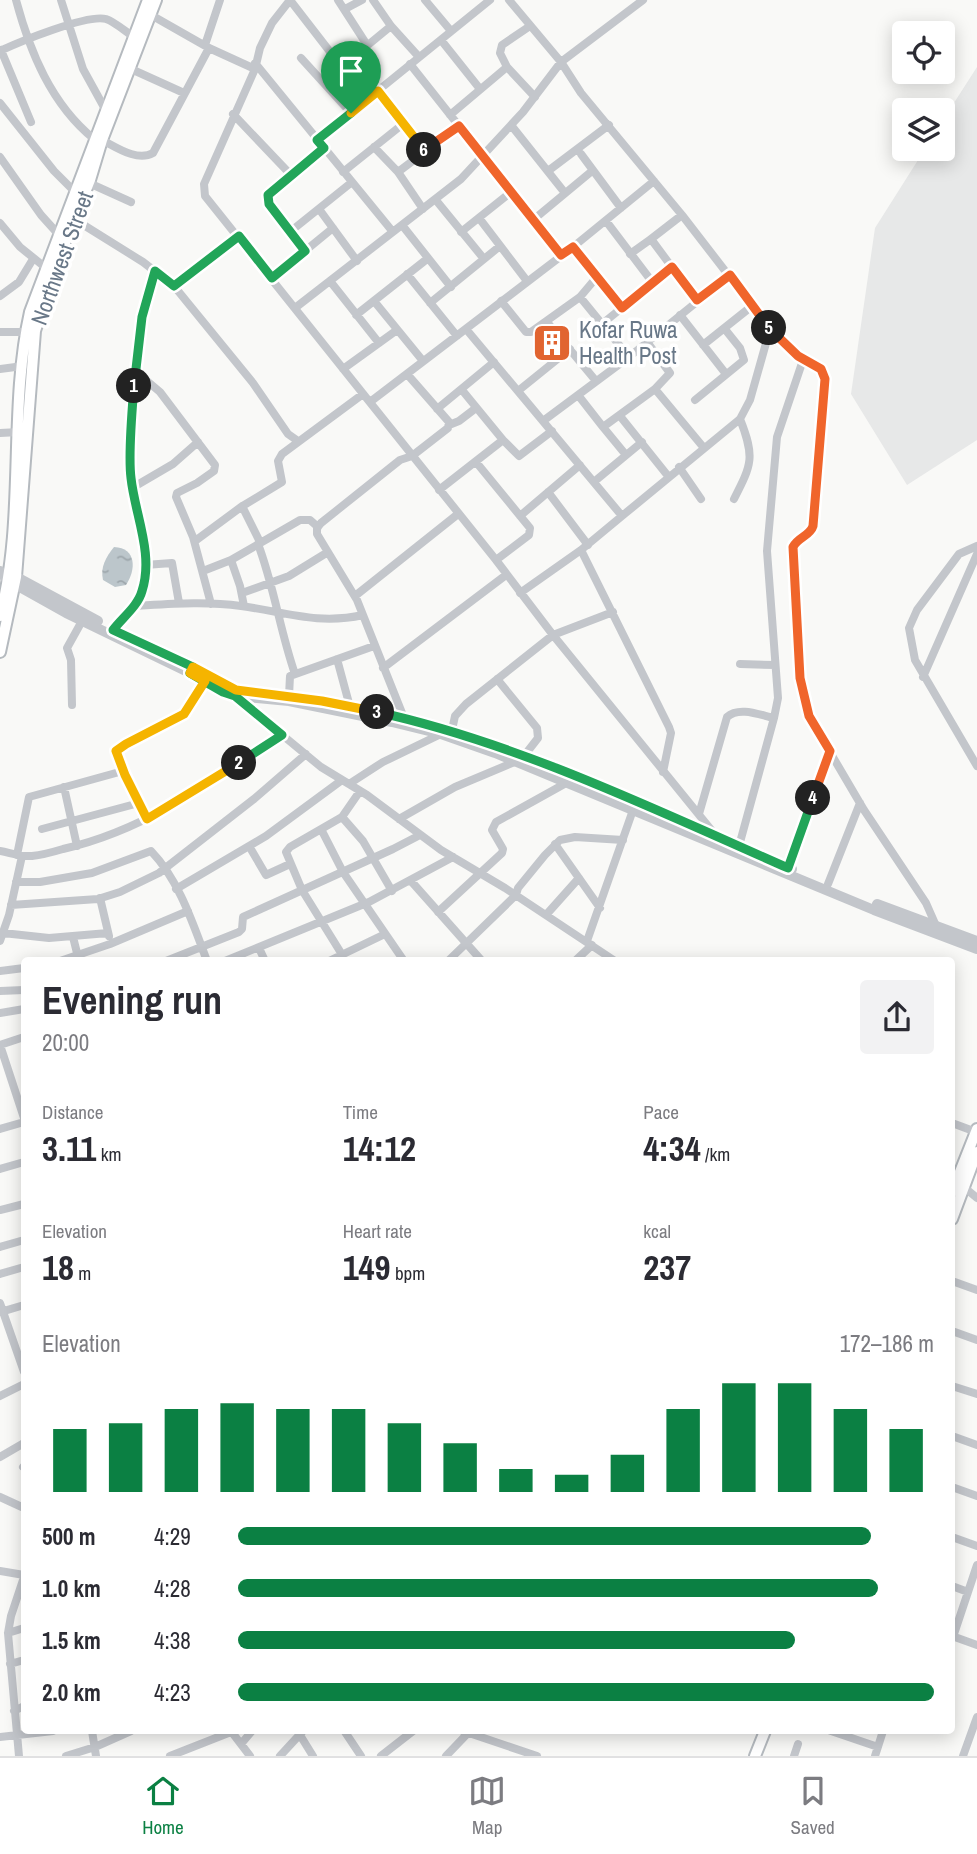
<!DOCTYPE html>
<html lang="en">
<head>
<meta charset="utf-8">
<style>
	:root { --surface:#fff; --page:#f2f2f3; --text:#2b2b33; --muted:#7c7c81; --line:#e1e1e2; --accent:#0b8043 }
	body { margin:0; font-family:"Archivo Narrow",sans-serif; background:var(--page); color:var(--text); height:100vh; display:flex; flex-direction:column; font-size:26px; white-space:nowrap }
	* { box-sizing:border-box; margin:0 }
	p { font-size:23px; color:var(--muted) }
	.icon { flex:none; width:38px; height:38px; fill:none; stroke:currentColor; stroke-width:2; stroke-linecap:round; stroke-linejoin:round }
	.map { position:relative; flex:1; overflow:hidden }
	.drawer { position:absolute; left:21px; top:957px; width:934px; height:777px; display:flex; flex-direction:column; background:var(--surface); border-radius:7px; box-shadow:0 4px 18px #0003 }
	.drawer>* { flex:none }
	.fabs { position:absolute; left:892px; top:21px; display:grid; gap:14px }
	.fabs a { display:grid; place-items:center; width:63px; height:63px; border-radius:7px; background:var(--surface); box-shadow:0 4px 18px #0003; font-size:35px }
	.pin { position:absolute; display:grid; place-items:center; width:60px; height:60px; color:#fff; margin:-72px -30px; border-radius:50% 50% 50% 0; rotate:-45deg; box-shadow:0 0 7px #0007 }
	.pin .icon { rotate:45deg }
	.km { position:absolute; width:35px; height:35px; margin:-18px; border-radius:50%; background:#222; color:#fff; font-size:19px; line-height:35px; text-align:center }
	.round { display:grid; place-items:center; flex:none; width:74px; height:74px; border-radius:7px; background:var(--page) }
	.overview { display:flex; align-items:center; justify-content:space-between; height:119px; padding:0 21px }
	h1 { font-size:38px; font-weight:800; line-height:52px }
	.metrics { display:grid; grid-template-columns:repeat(3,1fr); gap:10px; height:119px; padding:7px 21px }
	.metrics div { display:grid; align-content:center }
	.metrics b { font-size:35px; font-weight:800 }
	.metrics small { font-size:19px; font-weight:400 }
	.metrics p { font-size:19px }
	.chart { height:196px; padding:14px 21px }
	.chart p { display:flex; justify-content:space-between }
	.chart svg { width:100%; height:126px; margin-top:7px; stroke:var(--accent); stroke-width:6 }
	ul { padding:0 21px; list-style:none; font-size:23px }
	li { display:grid; grid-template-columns:112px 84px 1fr; align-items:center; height:52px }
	li i { height:18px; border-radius:9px; background:var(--accent) }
	.tabs { display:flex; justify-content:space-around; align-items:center; height:98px; border-top:2px solid var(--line); background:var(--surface); font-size:19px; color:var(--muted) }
	.tabs a { display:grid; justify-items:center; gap:4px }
	.tabs .current { color:var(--accent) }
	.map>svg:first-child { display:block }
	.built { fill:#e7e8e8 }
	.water { fill:url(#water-ripples) }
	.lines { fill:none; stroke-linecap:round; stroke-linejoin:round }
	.secondary-casing { stroke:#b5babf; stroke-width:14 }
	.minor { stroke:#c3c6cb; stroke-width:8 }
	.tertiary { stroke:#c3c6cb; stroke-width:10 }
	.secondary { stroke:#fff; stroke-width:10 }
	.split-1-casing { stroke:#fff; stroke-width:14 }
	.split-2-casing { stroke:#fff; stroke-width:14 }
	.split-3-casing { stroke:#fff; stroke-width:14 }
	.split-4-casing { stroke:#fff; stroke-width:14 }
	.split-5-casing { stroke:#fff; stroke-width:14 }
	.split-6-casing { stroke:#fff; stroke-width:14 }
	.split-7-casing { stroke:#fff; stroke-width:14 }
	.split-1 { stroke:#22a559; stroke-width:9 }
	.split-2 { stroke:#22a559; stroke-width:9 }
	.split-3 { stroke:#f5b400; stroke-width:9 }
	.split-4 { stroke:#22a559; stroke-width:9 }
	.split-5 { stroke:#f0652b; stroke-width:9 }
	.split-6 { stroke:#f0652b; stroke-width:9 }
	.split-7 { stroke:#f5b400; stroke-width:9 }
	.labels { text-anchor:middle; stroke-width:7; stroke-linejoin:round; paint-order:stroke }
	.street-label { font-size:23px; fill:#697888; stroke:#fff }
	.poi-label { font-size:23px; fill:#697888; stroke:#fff; text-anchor:start }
</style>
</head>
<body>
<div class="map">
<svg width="977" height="1756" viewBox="0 0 977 1756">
	<defs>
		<pattern id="water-ripples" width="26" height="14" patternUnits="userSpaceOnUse" patternTransform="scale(1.75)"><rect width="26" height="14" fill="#bcc6cb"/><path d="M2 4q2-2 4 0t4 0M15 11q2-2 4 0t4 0" fill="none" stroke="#9da6ab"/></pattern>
	</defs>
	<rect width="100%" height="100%" fill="#f9f9f7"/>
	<path class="built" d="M977 67V440L907 485 851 394 875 228 925 149H943V120Z"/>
	<path class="water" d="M114 547C137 548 136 570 126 585L115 587 103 580C100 567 106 557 114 547Z"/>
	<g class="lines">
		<g class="secondary-casing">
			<path id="secondary" d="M0 616C26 519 8 410 30 312L148 0
				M0 652 16 577 35 331 56 265 90 180 102 140 156 0
				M952 1192 977 1129
				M952 1219 977 1152
				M755 1756 765 1731"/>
		</g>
		<path class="minor" d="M16 0C30 52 51 104 94 139
			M61 0 83 69 105 109
			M290 0 272 23 260 48 255 69 204 184 205 196 496 560 553 635 717 837
			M290 0 341 66
			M338 0 367 45
			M373 0 391 26 419 57
			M425 0 451 31
			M509 0 561 62 581 93 682 215 770 329 798 356 816 365 823 374 813 526C810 536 798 538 793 547L800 678 805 706 817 730 864 810 926 903 937 928
			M345 9 362 0
			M151 15 209 48 255 69
			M530 26 502 45 500 53 507 67 535 97
			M441 40 480 89
			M205 45 220 0
			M1 50 31 122
			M0 51C19 42 87 14 106 19 115 22 126 32 134 37
			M301 58 351 113
			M255 63 393 232
			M410 64 561 255
			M131 69 184 93
			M323 82 391 26
			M378 91 424 151
			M0 103 54 171 76 193
			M233 114 291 175
			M450 115 507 67
			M511 125 565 193
			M102 140C116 147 137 162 153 153L209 48
			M317 140 490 0
			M374 147 398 172 423 209
			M581 154 621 208
			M0 157 41 215 59 235
			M548 171 609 125
			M343 172 403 124
			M398 172 459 126
			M89 183 131 202
			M435 199 484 259
			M319 209 357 261
			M682 215 651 239 697 301
			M479 218 527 281
			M74 219 143 262 174 286 253 383 288 434 298 441
			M533 220 592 171
			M606 221 653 283
			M0 223 20 247 46 268
			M402 225 451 287
			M291 231 352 182
			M461 232 511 192
			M573 247 622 308
			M305 251 269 204 268 197 324 148
			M630 254 651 239
			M407 274 457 336
			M272 278 333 228
			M330 281 379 343
			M174 286 238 236
			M0 296 19 282 33 259
			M580 297 629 357
			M374 301 423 361
			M501 301 526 332H531L580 297 596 278
			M430 303 500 246
			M295 308 461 179 523 112 561 62 643 0
			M356 315 427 259
			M680 315 726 374
			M547 322 596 381
			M602 324 672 267
			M466 329 622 516 740 419 750 400 770 329
			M0 332H26
			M647 342 670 373 655 389
			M703 345 752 306
			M0 369 23 366
			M343 369 397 330
			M135 377 147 381 160 392 215 465 214 471 197 483 177 493 176 497 193 537 211 604
			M462 390 503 440
			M518 391 570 349
			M578 395 603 427 655 389 704 448
			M695 400 744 360 740 348 724 328
			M370 402 573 247 654 181
			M437 409 494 362
			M620 416 668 476
			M543 421 629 357 730 275
			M449 425 459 421 476 408
			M603 427 626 455
			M0 433 19 432
			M476 462 530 528 529 535 496 560
			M679 467 701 499
			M595 481 642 442
			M132 488 173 464 198 442
			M439 490 503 440 519 456 552 431
			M548 492 588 545
			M734 499C752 464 755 457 740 419
			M242 506 260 542
			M520 516 580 465
			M622 516 581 550 669 727 671 733 663 772
			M195 541 241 507 282 482 278 461 282 454 363 394
			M258 544C274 586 280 631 295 674
			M977 546 959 554 917 610 909 628 915 660 977 766
			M231 560 240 586 244 606
			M145 565 172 563 179 603
			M203 571 231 560 300 520H310L318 527
			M242 593 289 576 328 552
			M520 593 581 550
			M355 596 458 514
			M134 606C170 604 205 601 241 606 285 612 318 625 363 615
			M113 630 138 601 144 586 145 560 143 535 130 475 133 397 139 333 155 271
			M337 659 350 707
			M740 664 775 665
			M383 668 506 575
			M923 677 977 554
			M497 679 537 728 538 738 524 756
			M235 696 321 767 367 795 441 850 505 888 615 961
			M289 696 290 676 374 646
			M72 705 71 660 67 648 82 621
			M404 718 357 600 317 534V528L321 523 400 460 412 456 448 428 449 422 407 374
			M452 730 455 716 466 704 553 635 613 612
			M349 784 383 762 441 734
			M64 787 77 846
			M699 814 727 717C739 706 760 715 774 718
			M342 817 363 841 392 891
			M147 819 125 775 116 751 184 714 205 682
			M399 819 455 787 517 761
			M42 829 139 803
			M321 829 343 872 404 961
			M555 844 600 908
			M249 846 266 875 290 864
			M739 846 774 718 778 698 767 551 777 437 803 360
			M0 851C11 853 21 857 32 856 42 855 53 852 63 849 144 831 214 781 282 735
			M17 855 29 797 123 771
			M788 868 830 752
			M411 881 482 961
			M16 882H40L92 873 151 851C179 880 193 924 207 961
			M828 884 860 803
			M176 889 266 836 342 780
			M100 898 109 936
			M11 905 98 899 120 892 159 873 254 799 306 754
			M438 912 502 853 503 849 492 830 496 822 568 782
			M546 915 579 878
			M3 933 49 938 108 933
			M73 937 79 961
			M0 941 9 915 22 856
			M587 941 633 810
			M259 948 265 961
			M60 961 110 944 188 911
			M166 961 239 932 242 929 243 917 393 849 420 835
			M225 961 369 902 453 857
			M329 961 385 934
			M346 961 302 890 286 852 290 847 342 817 360 791
			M448 961 516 895 518 888 545 855 560 840 575 837 623 840
			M575 961 592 945
			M0 971 24 968
			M0 991 24 990
			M0 1013 24 1009
			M0 1045 24 1118
			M0 1045 24 1037
			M952 1123 976 1132
			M0 1129 24 1122
			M0 1169 24 1162
			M965 1188 977 1198
			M0 1210 24 1204
			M0 1247 24 1240
			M0 1274 24 1267
			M952 1281 977 1290
			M0 1303 24 1372
			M1 1312 24 1305
			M952 1331 977 1340
			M952 1386 977 1394
			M0 1396 24 1384
			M952 1436 977 1445
			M0 1457 24 1443
			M23 1467 24 1466
			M952 1487 977 1496
			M0 1497 24 1508
			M952 1537 977 1546
			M0 1571 24 1575
			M952 1586 968 1592
			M8 1633 24 1628
			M952 1636 977 1645
			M953 1637 977 1565
			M10 1664 24 1660
			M14 1711 24 1706
			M92 1731 96 1756
			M231 1731 250 1756
			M463 1731 537 1756
			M831 1731 878 1747
			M345 1732 361 1756
			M300 1735 313 1756
			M0 1737 53 1731
			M241 1744 252 1731
			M19 1756 8 1633 11 1616 24 1577
			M66 1756 95 1747 131 1731
			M170 1756 231 1732
			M280 1756 303 1731
			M381 1756 413 1731
			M446 1756 468 1733
			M794 1756 798 1744
			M875 1756 883 1731
			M963 1756 977 1717"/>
		<path class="tertiary" d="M0 571 7 580 66 613 190 673 223 692 235 696 289 701 392 722 441 734 495 753 874 910 977 949
			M9 573 98 621
			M405 719 452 730 524 756 792 869
			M877 904 977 941"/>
		<use href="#secondary" class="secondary"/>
	</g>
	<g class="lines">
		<g class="split-1-casing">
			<path id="split-1" d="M134 386 142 317 155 271 174 286 239 236 272 278 305 251 269 204 268 195 324 148 317 140 351 113"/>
		</g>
		<g class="split-2-casing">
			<path id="split-2" d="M134 386C132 411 128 454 131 478 135 515 154 554 142 591 138 606 122 618 113 630L193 667 190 673 223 692 235 696 282 735 239 763"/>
		</g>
		<g class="split-3-casing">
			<path id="split-3" d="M239 763 147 819 125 775 116 751 126 744 184 714 205 681 190 673 193 667 236 690 322 701 377 712"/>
		</g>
		<g class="split-4-casing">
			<path id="split-4" d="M377 712C518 743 656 810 788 868L813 798"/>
		</g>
		<g class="split-5-casing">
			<path id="split-5" d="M769 328 798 356 821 369 825 379 813 526C810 536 798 537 793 547L800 678 809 716 830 751 813 798"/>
		</g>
		<g class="split-6-casing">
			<path id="split-6" d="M424 150 459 126 561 255 573 247 622 308 672 267 697 300 730 275 769 328"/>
		</g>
		<g class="split-7-casing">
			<path id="split-7" d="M351 113 378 91 424 150"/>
		</g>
		<use href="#split-1" class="split-1"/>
		<use href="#split-2" class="split-2"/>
		<use href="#split-3" class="split-3"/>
		<use href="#split-4" class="split-4"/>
		<use href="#split-5" class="split-5"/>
		<use href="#split-6" class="split-6"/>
		<use href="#split-7" class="split-7"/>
	</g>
	<defs>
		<g id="building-square" transform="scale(2.0125)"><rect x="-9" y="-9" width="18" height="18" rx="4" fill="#e16430" stroke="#fff"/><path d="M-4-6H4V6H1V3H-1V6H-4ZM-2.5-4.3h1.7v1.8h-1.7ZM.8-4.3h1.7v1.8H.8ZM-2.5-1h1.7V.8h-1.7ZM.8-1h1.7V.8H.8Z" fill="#fff"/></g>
	</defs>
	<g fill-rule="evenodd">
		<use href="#building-square" x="552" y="343"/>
	</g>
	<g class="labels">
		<g class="street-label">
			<text transform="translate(62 258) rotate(-70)" y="8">Northwest Street</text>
		</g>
		<g class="poi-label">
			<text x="579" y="338">Kofar Ruwa<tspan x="579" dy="26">Health Post</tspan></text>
		</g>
	</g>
</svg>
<div class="fabs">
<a><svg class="icon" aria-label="locate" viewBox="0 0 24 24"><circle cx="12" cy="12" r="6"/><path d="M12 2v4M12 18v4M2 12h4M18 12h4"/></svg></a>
<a><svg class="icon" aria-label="layers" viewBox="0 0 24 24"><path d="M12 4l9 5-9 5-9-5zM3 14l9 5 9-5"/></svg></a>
</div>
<div class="pin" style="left:351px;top:113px;background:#1e9e55"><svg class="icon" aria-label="arrive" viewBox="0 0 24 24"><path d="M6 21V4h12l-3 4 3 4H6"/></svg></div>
<b class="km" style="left:134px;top:386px">1</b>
<b class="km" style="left:239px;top:763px">2</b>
<b class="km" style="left:377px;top:712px">3</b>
<b class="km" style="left:813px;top:798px">4</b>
<b class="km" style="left:769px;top:328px">5</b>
<b class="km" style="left:424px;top:150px">6</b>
<section class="drawer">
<div class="overview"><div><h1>Evening run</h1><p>20:00</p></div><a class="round"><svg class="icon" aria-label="share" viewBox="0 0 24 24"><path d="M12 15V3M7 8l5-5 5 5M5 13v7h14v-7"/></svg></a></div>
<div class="metrics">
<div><p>Distance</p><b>3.11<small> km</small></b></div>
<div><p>Time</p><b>14:12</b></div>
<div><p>Pace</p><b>4:34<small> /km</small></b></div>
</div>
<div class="metrics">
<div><p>Elevation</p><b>18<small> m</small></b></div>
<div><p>Heart rate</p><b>149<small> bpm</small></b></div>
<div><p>kcal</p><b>237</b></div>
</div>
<div class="chart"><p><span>Elevation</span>172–186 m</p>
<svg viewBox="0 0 160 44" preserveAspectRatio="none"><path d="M5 44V22M15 44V20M25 44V15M35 44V13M45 44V15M55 44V15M65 44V20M75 44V27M85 44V36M95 44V38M105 44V31M115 44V15M125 44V6M135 44V6M145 44V15M155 44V22"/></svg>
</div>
<ul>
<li><b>500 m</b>4:29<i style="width:91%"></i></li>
<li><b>1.0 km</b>4:28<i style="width:92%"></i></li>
<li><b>1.5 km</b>4:38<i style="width:80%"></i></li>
<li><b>2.0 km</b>4:23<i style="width:100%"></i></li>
</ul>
</section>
</div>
<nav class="tabs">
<a class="current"><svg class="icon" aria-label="home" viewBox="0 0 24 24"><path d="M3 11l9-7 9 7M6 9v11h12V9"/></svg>Home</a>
<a><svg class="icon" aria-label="map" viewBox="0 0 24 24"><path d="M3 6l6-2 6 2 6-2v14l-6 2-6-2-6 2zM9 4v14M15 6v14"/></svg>Map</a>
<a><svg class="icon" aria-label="saved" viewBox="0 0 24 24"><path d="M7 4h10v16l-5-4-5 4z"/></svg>Saved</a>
</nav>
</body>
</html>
